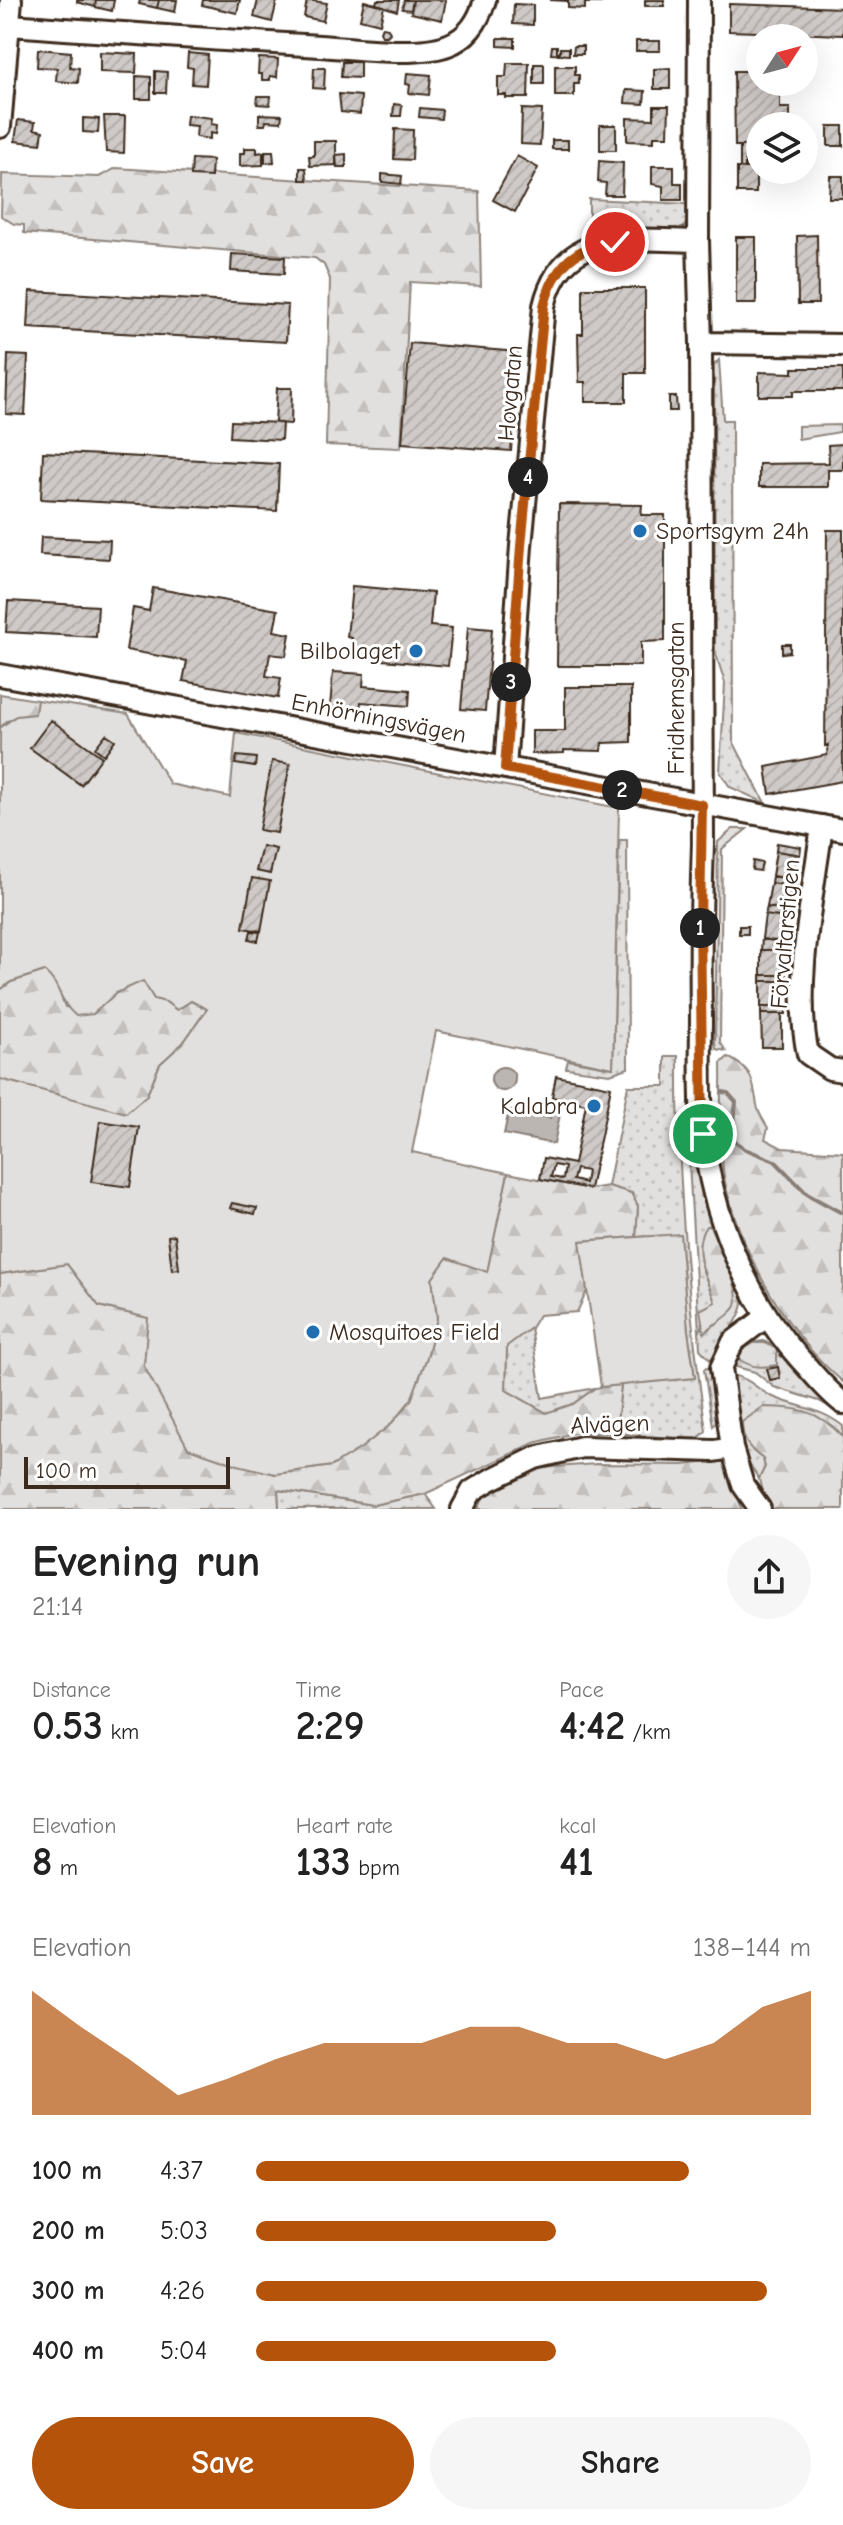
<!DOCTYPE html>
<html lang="en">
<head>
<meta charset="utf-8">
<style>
	:root { --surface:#fff; --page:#f6f6f6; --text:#222; --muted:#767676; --accent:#b45309 }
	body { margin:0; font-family:"Comic Neue",sans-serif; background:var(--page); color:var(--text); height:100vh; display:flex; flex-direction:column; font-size:30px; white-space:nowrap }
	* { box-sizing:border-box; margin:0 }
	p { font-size:26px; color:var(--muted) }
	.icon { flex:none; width:44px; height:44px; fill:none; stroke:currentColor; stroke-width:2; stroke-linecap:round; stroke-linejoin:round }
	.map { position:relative; height:1509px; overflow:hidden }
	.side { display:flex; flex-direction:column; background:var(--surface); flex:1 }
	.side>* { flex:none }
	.needle { width:52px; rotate:54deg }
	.controls { position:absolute; left:746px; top:24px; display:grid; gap:16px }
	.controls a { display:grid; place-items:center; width:72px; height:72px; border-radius:50%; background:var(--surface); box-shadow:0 8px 32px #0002; font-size:40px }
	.scale { position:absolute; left:24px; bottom:20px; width:206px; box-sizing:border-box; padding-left:8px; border:4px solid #3b2a1e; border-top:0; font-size:22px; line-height:28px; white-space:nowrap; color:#3b2a1e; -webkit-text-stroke:6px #fff; paint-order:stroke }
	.pin { position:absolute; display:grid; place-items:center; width:68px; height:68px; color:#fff; margin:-34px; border:4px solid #fff; border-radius:50%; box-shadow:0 2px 8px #0007 }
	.km { position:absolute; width:40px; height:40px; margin:-20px; border-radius:50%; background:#222; color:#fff; font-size:22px; line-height:40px; text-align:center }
	.round { display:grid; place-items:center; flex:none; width:84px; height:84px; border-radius:42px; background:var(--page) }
	.head { display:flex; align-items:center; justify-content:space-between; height:136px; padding:0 32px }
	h1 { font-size:44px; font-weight:700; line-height:60px }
	.figures { display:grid; grid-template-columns:repeat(3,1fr); gap:12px; height:136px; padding:8px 32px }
	.figures div { display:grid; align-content:center }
	.figures b { font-size:40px; font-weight:700 }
	.figures small { font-size:22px; font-weight:400 }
	.figures p { font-size:22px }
	.chart { height:224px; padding:16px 32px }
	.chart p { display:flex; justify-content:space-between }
	.chart svg { width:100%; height:144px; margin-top:8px; fill:var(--accent); opacity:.7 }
	.primary-button { display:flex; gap:16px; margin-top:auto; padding:16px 32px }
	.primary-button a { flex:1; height:92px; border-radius:48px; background:var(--accent); color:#fff; font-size:32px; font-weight:700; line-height:92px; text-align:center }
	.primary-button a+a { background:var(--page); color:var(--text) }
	ul { padding:0 32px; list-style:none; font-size:26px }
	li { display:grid; grid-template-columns:128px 96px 1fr; align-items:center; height:60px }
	li i { height:20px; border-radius:10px; background:var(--accent) }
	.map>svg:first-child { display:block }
	.grass { fill:url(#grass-dots); stroke:#8e857e; stroke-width:2; fill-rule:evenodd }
	.forest { fill:url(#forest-firs); stroke:#8e857e; stroke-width:2 }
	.park { fill:url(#park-crowns); stroke:#8e857e; stroke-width:2 }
	.garden { fill:#e2e0de; stroke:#8e857e; stroke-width:2 }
	.water { fill:#bcb6b3; stroke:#887e77; stroke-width:2 }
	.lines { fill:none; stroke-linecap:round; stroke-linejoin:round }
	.stream { stroke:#887e77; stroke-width:4 }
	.building { fill:url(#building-hatch); stroke:#3b2a1e; stroke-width:2; fill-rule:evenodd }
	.minor-casing { stroke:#3b2a1e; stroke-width:26 }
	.minor { stroke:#fff; stroke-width:20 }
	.route-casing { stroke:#fff; stroke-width:16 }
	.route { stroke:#b45309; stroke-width:10 }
	.poi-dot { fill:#1f6fb2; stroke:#fff; stroke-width:3 }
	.labels { text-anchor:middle; stroke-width:6; stroke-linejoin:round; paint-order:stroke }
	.street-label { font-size:24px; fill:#3b2a1e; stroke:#fff }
	.poi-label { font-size:24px; fill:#3b2a1e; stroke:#fff; text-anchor:start }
</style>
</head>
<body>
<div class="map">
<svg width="843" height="1509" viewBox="0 0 843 1509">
	<defs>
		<pattern id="grass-dots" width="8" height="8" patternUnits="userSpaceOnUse" patternTransform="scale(2)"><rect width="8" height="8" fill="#e2e0de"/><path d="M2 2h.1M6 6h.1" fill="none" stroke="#c3c0be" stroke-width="1.8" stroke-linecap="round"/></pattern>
		<pattern id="forest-firs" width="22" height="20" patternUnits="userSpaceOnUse" patternTransform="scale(2)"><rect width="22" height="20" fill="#e2e0de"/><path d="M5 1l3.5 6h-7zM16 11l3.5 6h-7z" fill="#c3c0be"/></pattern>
		<pattern id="park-crowns" width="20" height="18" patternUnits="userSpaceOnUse" patternTransform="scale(2)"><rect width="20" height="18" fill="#e2e0de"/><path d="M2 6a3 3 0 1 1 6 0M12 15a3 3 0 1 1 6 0" fill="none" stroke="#c3c0be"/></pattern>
		<pattern id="building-hatch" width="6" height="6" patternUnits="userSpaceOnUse" patternTransform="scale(2)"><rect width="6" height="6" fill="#cfcac7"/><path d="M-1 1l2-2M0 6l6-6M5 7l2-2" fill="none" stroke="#b3aeaa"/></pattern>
	</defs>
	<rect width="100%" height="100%" fill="#fff"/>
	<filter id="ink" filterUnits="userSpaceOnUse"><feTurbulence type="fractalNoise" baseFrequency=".0125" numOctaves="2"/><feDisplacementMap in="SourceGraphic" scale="16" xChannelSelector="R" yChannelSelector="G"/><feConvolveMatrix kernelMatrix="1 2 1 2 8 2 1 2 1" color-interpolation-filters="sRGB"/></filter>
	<g filter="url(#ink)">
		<path class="grass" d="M589 199 688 204 687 221 682 230 594 233 589 227Z
			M719 360 723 420H732L733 741 765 803 730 787 720 772 725 683 715 651 714 365Z
			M733 829H747L722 849 720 1042 726 1051 716 1049 715 1043 718 842Z
			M619 840H627L628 1068 610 1074 566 1068 568 1060 613 1068Z
			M665 1056H678C677 1182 688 1306 706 1431L700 1437 692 1440 616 1433 621 1385 695 1377 688 1331 680 1235 636 1237 638 1206 632 1193 608 1186 628 1086H665Z
			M689 1061 692 1062C692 1117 695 1168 712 1221 720 1248 741 1274 743 1302 744 1313 718 1351 710 1360L700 1349 689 1163ZM710 1226 738 1290 701 1329 706 1308 715 1302 701 1266Z
			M531 1328 542 1398 595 1388 573 1404 547 1413 506 1390 507 1345Z
			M763 1341 778 1347 843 1411V1415L819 1401 774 1387 755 1372 733 1366C737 1348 745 1343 763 1341Z
			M706 1368 710 1369 719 1419 713 1426 704 1370Z
			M732 1375C751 1379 755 1388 771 1396 797 1408 819 1407 843 1426V1437L829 1423 753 1451 763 1459 765 1467 759 1479 743 1455 738 1439Z
			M278 1490 373 1505 425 1494 436 1509H279Z"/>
		<path class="forest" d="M116 168 479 191 481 286 410 282 401 448 326 445 330 279 324 265 315 258 24 233V225L14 224 1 216 2 174 99 177Z
			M0 694 37 700 36 714 7 721 0 728Z
			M45 971 55 980 65 1007 93 1014 116 993 143 980 154 999 166 1002 177 1010 191 1001 207 1009 183 1043 160 1064 147 1095 126 1114 0 1079V990L11 982Z
			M728 1057C754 1071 752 1078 757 1105 758 1113 764 1121 768 1128L765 1139 782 1148 843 1152V1382C789 1336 744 1259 727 1191 717 1152 722 1104 721 1063Z
			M508 1173 590 1189 608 1186 631 1193 638 1206 636 1237 581 1241 587 1291 577 1312 539 1315 531 1328 507 1346 506 1390 546 1413 573 1404 595 1388 621 1385 616 1433H574L534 1443 425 1494 373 1505 278 1490 279 1509H0V1274L67 1264 99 1306 149 1318 144 1366 275 1474 332 1466 390 1425 411 1400 427 1357 437 1318 432 1279 447 1257 487 1271Z
			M706 1226H710C717 1242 746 1296 734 1309 726 1319 713 1324 704 1333L700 1310 715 1302C707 1279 690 1249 706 1226Z
			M754 1343H765L777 1349V1365C762 1368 753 1368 740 1360L739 1352Z
			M763 1407C800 1408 816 1409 843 1437V1509H766L759 1479 765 1467 763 1459C749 1449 742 1440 742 1422Z
			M725 1460 742 1509H478L484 1495 541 1468 596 1464 683 1465Z"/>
		<path class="park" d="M840 425V432L798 439V426Z"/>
		<path class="garden" d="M37 700 128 714 170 784 230 797 236 733 619 808 613 1068 436 1031 412 1152 508 1173 487 1272 447 1258 432 1279 437 1318 427 1357 411 1400 390 1425 361 1448 332 1466 275 1474 238 1465 188 1448 144 1366 148 1318 99 1306 67 1264 0 1274V1079L126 1113 147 1095 160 1064 183 1043 207 1009 191 1001 177 1010 166 1002 154 999 143 981 116 993 93 1014 76 1016C58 1001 62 986 44 971L11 982 0 990V728L16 716 35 714Z
			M680 1234 688 1331 695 1378 601 1387 580 1241Z"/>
		<path class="water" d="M491 1079a12 12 0 1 1 24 0a12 12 0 1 1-24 0Z
			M509 1110 550 1118 552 1112 560 1114 554 1144 504 1134Z"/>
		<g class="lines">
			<path class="stream" d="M723 1092 728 1093 736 1102 733 1133 735 1141 745 1149 775 1161 807 1194 840 1212"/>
		</g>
		<path class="building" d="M77 0H96L95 7 77 2Z
			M96 0H114L112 11 95 7Z
			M140 0H159L157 8 139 4Z
			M159 0H177L175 12 157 8Z
			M203 0H240L237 13 202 5Z
			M258 0 277 1 272 22 254 17Z
			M307 0 327 3 323 21 304 17Z
			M377 0H399L397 11 376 4Z
			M404 0H413L411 10 402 9Z
			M413 0H446L442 20 411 13Z
			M550 0H602L601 3H585V9L568 8V1Z
			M645 0H664V6H645Z
			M364 1 384 6 380 24 360 19Z
			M514 4 533 5V25L513 24Z
			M729 4 843 8V35L729 31Z
			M383 27 388 28 390 33 387 36H382L380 31Z
			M498 38H515V47L498 46Z
			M636 41H660V51H636Z
			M552 46H557V52H560V48H569V55L551 54Z
			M574 46H583V54H573Z
			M38 49 71 52 70 67 79 68 78 83 56 81 57 68 37 67Z
			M100 52 137 54 136 73 100 72Z
			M188 53 208 55 206 85 192 84 193 68 187 67Z
			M259 58 278 59 277 77 270 76V80H262V74H258Z
			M342 62H360V78L341 77Z
			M507 63H529L528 98H506V95H498V77H506Z
			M534 64H544V84H534Z
			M555 66H575V75H579V84H574V96H555Z
			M314 68H325L324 89 313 88Z
			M670 68V89H654V69Z
			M155 71 167 72 166 93H155Z
			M734 71H760V82H780V108H790V126H760V146H735Z
			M407 73 431 75 429 95 409 93 410 85 406 84Z
			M136 76 151 77V99H136Z
			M626 90 645 91 644 104 625 103Z
			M339 94 361 96 360 114 341 112Z
			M258 96H271L270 105 257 104Z
			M394 104 402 105 401 116H393Z
			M654 106H669L668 136H654V142L627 141V118L654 119Z
			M420 108 442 110 441 119 419 117Z
			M522 109 542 110 540 145 521 144Z
			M259 114 282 115 281 122 266 121 265 125H259Z
			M187 115 212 118 211 124 217 125 216 134 210 133V139L196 137 197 126 186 125Z
			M104 116H125L124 153 106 152Z
			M83 118 99 119 98 133 83 132Z
			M18 120 35 122 34 129 43 131 41 144 15 141Z
			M600 125H616V150H600Z
			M828 126H843V146H828Z
			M395 129 413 130 412 160 394 159Z
			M552 140H568V149H552Z
			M314 141H336V165L310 166 309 156H314Z
			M740 146H745V168H740Z
			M245 148H257V153L263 152V165L240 166V153H245Z
			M265 151H273L274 162 265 163Z
			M346 154V167H337L336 155Z
			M517 156 538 168 515 212 493 200Z
			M192 159 212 160 211 177 191 176Z
			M599 161 623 163 622 195H605L606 183 598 182Z
			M652 166H674V183H682V200H663V186L652 184Z
			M300 168H306L307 180H300Z
			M737 168H756V193H737Z
			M382 174 402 176 401 184 382 182Z
			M830 176H843V198H829Z
			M817 235 818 304H798L797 236Z
			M736 237H756V304H736Z
			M232 254 285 257 284 274 231 271Z
			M583 288H645V373H626V402H585V382H579L578 334H583Z
			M30 291 288 305 286 342 28 328Z
			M410 343 518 352 511 451 402 443Z
			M8 355 28 356 25 415 6 414Z
			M793 368H843V391H793V396H759V372L793 373Z
			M277 388H292L291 424 275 423Z
			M669 397H676L677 411H669Z
			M231 421 282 423 281 440 230 437Z
			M843 444V470H828V487H759V464L829 463 828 445Z
			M43 452 279 464 277 511 41 499Z
			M559 504 642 505 641 515H665V641L641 642V666H557Z
			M827 530H843V781L770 794 766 767 827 755 828 745 825 746Z
			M41 537 110 540 109 559 40 555Z
			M352 586 433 593 430 626 452 628 448 666 350 657 352 638 347 637Z
			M153 588 278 610 274 631 290 634 286 656 270 654 266 676 281 678 278 698 183 681 187 661 126 650 133 608 149 611Z
			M8 601 98 606 96 637 6 632Z
			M468 627 492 629 485 711 461 709Z
			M782 644H790V652L782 653Z
			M333 672 364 674 363 686 410 690 409 706 361 702 360 709 330 707Z
			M565 687H631V742L602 743 601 751 564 750V753L532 754V731H565Z
			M51 720 102 757 81 785 30 748Z
			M106 734 115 740 104 755 95 748Z
			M237 756 256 758 255 767 235 764Z
			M272 761 290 764 277 833 259 830Z
			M777 843 801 847 800 855 776 851Z
			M262 846 276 849 270 874 256 871Z
			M776 851 796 854 793 879 772 876Z
			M753 861 762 863 760 871 752 870Z
			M772 876 798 880 796 887 771 883Z
			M252 878 270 881 261 931 243 928Z
			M771 883 792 886 788 910 767 907Z
			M767 907 792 911 791 919 765 915Z
			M765 915 786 918 782 942 762 939Z
			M739 926H748V934H739Z
			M251 931 260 932 258 941 249 939Z
			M762 939 786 943V950H761Z
			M761 950H782V975H761Z
			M761 975H786L785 981H761Z
			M761 981H782V1007H761Z
			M761 1007H786V1014H761Z
			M761 1014H782V1047H762Z
			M556 1076 611 1087 590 1189 540 1179 544 1158 574 1164 586 1104 552 1097ZM554 1165 565 1167 563 1179 551 1177ZM576 1169 587 1171 585 1183 573 1180Z
			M100 1121 139 1127 130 1187 91 1182Z
			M232 1203 257 1208 255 1214 230 1208Z
			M175 1235 179 1269 172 1270 168 1236Z
			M778 1367 780 1378 770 1380 767 1369Z"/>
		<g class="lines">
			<g class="minor-casing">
				<path id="minor" d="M699 0 698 241 701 343 703 844C701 902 700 958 701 1016 701 1054 699 1094 703 1132 711 1213 746 1299 800 1359 814 1374 827 1391 843 1403
					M8 25C112 32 216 40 320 46 354 48 417 57 448 45 469 37 479 20 485 0
					M0 127 11 0
					M701 343 843 345
					M0 675 843 830
					M505 768 521 546 544 306C563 226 632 240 698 241
					M822 826C813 895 793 987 808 1054L830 1069 843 1071
					M462 1509 472 1491 490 1480 535 1458 582 1447 714 1451 732 1448
					M760 1509 743 1485 732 1448 721 1368 733 1342 766 1317"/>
			</g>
			<use href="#minor" class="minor"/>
		</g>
	</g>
	<g class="lines" filter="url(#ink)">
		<g class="route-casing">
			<path id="route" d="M615 242C575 245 553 269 544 306L521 546 505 768 702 805 700 923 703 1134"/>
		</g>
		<use href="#route" class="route"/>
	</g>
	<g class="poi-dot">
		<circle cx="640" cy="531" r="8"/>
		<circle cx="416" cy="651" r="8"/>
		<circle cx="594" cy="1106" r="8"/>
		<circle cx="313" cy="1332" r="8"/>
	</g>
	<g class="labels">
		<g class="street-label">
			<text transform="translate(510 393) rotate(-85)" y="8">Hovgatan</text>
			<text transform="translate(676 698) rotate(-90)" y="8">Fridhemsgatan</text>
			<text transform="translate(379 718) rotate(11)" y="8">Enhörningsvägen</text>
			<text transform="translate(785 934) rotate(-85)" y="8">Förvaltarstigen</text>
			<text transform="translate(610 1424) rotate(-2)" y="8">Alvägen</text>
		</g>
		<g class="poi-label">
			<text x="656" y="539">Sportsgym 24h</text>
			<text x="400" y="659" text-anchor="end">Bilbolaget</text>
			<text x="578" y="1114" text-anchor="end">Kalabra</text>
			<text x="329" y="1340">Mosquitoes Field</text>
		</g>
	</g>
</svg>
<div class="controls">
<a><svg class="needle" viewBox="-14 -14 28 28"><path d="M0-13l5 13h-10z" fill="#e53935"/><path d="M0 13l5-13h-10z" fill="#767676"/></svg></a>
<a><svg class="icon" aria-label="layers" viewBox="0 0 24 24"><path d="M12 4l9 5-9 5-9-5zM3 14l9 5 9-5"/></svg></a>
</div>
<div class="scale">100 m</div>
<div class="pin" style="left:703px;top:1134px;background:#1e9e55"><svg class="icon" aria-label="arrive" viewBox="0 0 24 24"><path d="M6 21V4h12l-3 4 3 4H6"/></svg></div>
<div class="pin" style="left:615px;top:242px;background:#d93025"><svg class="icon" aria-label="check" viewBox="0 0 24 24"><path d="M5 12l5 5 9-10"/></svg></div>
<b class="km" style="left:700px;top:928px">1</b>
<b class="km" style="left:622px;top:790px">2</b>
<b class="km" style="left:511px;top:682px">3</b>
<b class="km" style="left:528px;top:477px">4</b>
</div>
<section class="side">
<div class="head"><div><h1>Evening run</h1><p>21:14</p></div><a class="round"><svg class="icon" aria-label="share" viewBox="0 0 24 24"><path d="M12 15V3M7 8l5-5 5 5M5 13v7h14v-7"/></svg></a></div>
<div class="figures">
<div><p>Distance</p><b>0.53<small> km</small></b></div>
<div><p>Time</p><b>2:29</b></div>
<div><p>Pace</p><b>4:42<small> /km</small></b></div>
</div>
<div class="figures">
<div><p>Elevation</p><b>8<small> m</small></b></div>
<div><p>Heart rate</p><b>133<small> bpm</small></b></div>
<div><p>kcal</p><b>41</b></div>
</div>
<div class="chart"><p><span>Elevation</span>138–144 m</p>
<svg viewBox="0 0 160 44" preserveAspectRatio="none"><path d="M0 44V6L10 17L20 27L30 38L40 33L50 27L60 22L70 22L80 22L90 17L100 17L110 22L120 22L130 27L140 22L150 11L160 6V44z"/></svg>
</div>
<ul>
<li><b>100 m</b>4:37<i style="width:78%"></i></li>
<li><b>200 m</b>5:03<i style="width:54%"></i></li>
<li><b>300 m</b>4:26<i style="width:92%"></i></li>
<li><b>400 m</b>5:04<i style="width:54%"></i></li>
</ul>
<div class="primary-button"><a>Save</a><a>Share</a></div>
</section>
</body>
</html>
